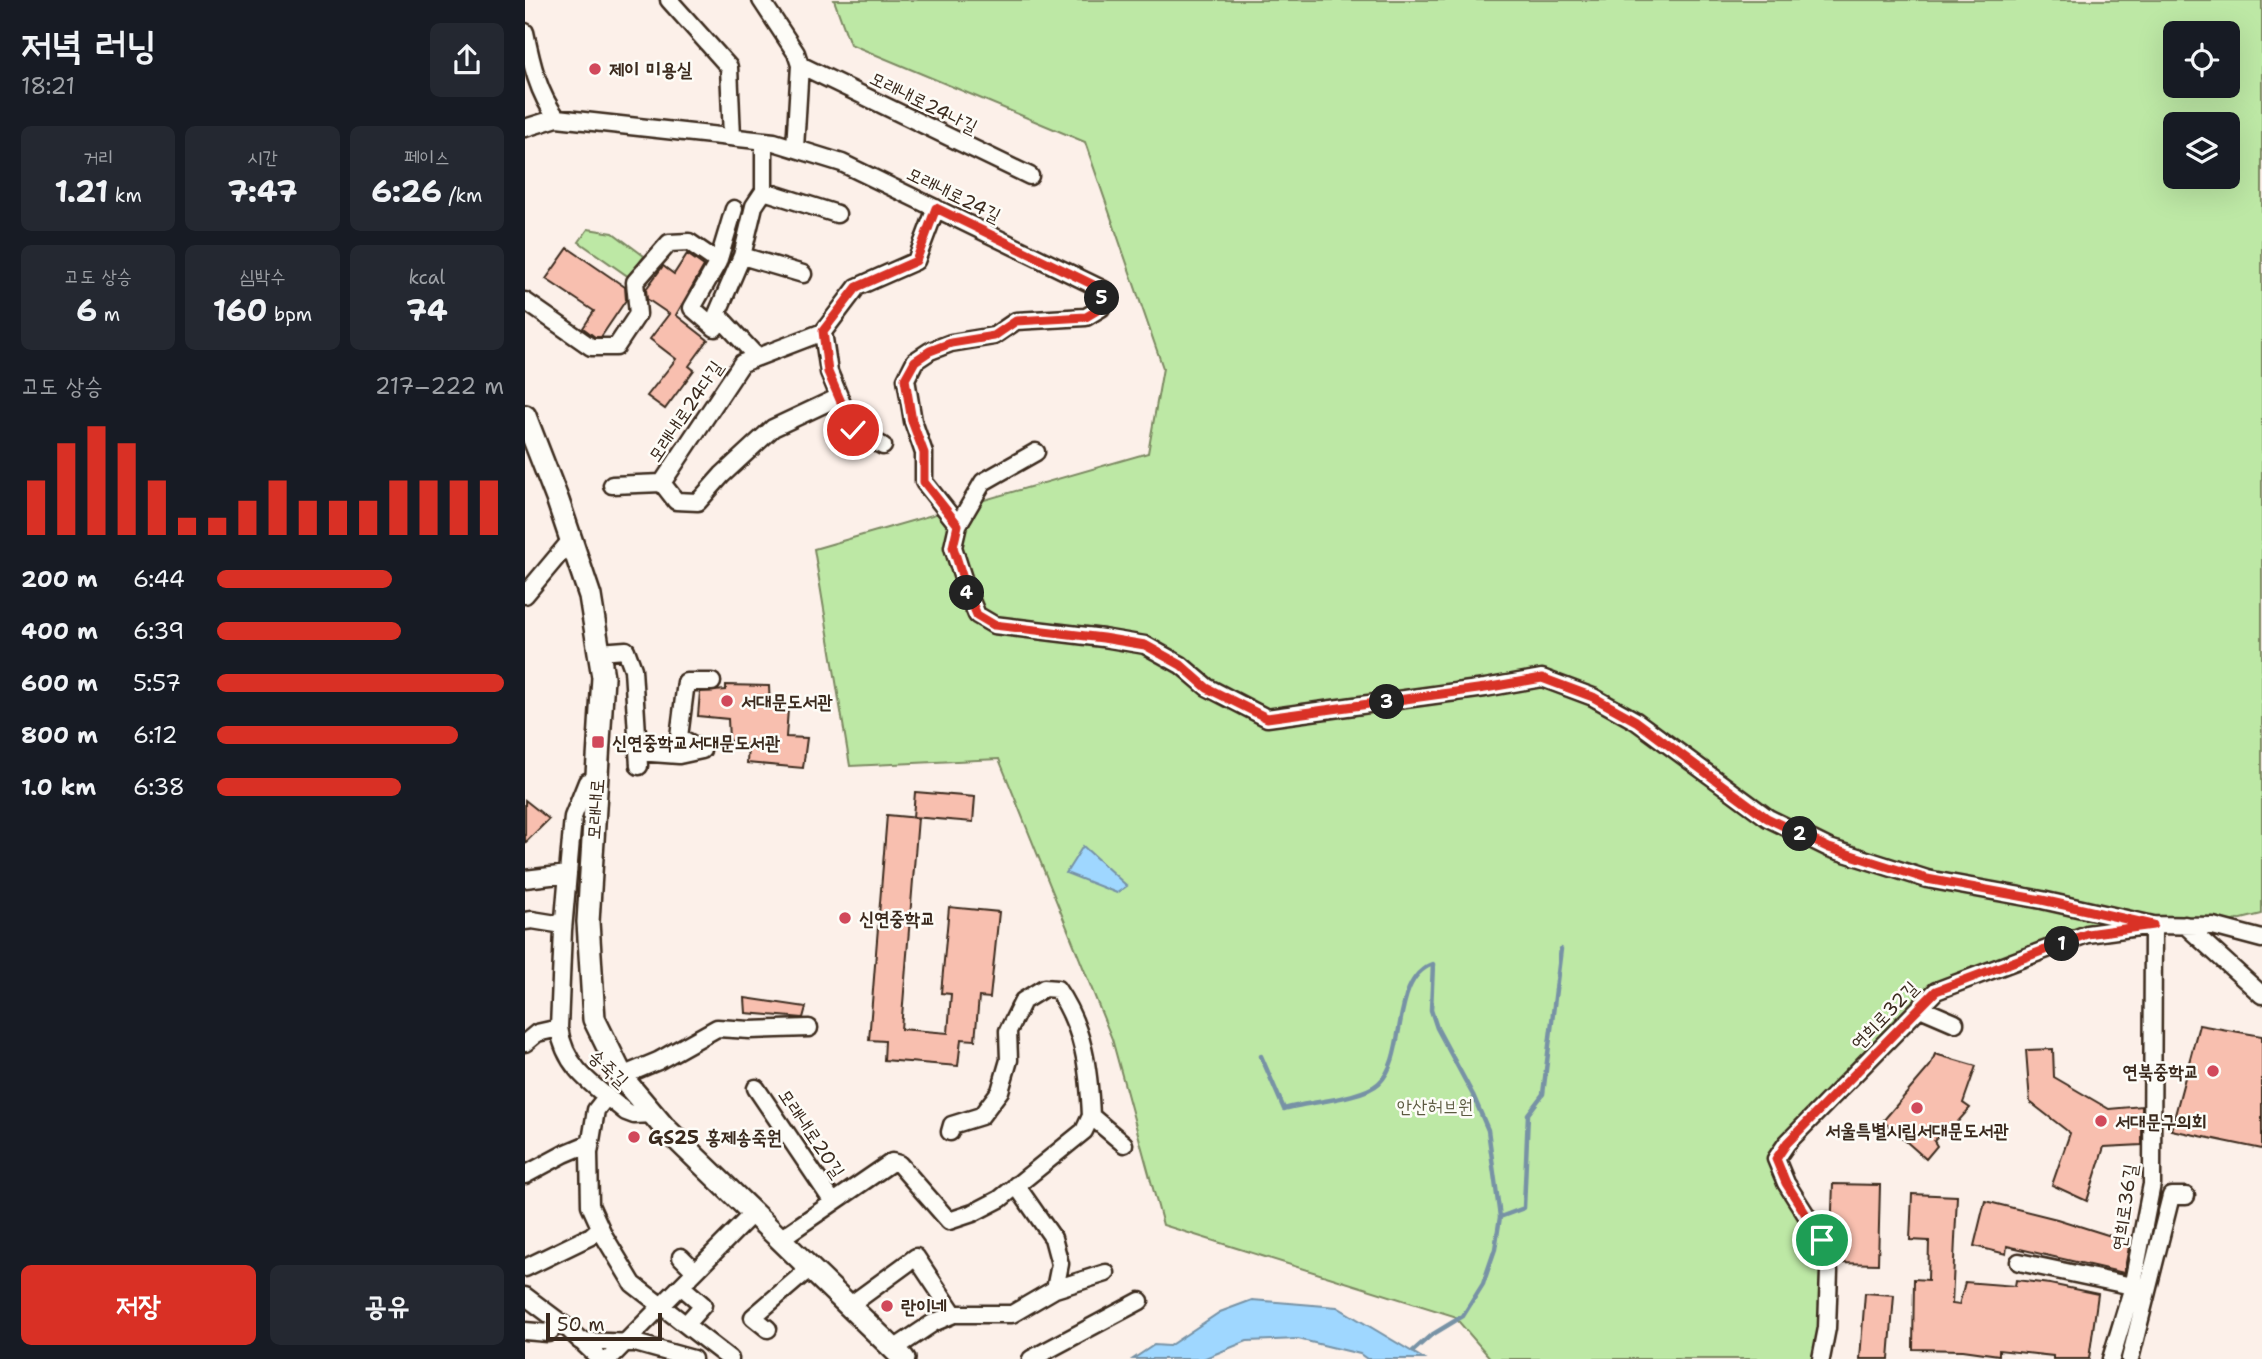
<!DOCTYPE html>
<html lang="ko">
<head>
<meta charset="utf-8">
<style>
	:root { --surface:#171b24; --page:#242831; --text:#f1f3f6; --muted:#9ea1a6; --accent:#d93025 }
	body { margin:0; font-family:"Shantell Sans","Poor Story",sans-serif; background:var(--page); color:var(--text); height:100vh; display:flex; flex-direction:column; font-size:26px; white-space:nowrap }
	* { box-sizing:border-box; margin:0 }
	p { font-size:23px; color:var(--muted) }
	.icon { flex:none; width:38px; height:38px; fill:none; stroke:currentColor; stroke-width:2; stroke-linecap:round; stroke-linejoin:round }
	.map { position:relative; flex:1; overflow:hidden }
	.details { display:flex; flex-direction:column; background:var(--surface); width:525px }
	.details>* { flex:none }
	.fabs { position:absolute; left:1638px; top:21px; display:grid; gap:14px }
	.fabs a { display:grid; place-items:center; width:77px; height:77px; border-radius:10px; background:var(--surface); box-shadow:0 7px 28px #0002; font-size:35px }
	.scale { position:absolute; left:21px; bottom:18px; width:116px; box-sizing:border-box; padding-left:7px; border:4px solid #3b2a1e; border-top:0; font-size:19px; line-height:24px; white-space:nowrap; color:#3b2a1e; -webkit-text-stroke:5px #fdfcf7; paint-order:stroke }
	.pin { position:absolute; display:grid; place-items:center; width:60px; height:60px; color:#fff; margin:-30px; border:4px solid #fff; border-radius:50%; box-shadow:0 2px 7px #0007 }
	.km { position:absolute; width:35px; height:35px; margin:-18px; border-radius:50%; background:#222; color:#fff; font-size:19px; line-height:35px; text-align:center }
	.round { display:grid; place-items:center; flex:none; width:74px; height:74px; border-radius:10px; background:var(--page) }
	.overview { display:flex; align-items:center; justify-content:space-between; height:119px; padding:0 21px }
	h1 { font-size:38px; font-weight:700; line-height:52px }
	.figures { display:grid; grid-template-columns:repeat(3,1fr); gap:10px; height:119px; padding:7px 21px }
	.figures div { display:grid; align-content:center; border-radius:10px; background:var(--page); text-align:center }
	.figures b { font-size:30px; font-weight:700 }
	.figures small { font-size:19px; font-weight:400 }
	.figures p { font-size:19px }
	.chart { height:196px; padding:14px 21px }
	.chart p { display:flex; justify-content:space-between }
	.chart svg { width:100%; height:126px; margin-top:7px; stroke:var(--accent); stroke-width:6 }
	.button { display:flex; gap:14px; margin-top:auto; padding:14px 21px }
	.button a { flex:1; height:80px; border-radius:10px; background:var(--accent); color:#fff; font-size:28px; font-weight:700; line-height:80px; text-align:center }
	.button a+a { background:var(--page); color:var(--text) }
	ul { padding:0 21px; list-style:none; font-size:23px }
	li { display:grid; grid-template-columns:112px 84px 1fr; align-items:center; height:52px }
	li i { height:18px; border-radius:9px; background:var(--accent) }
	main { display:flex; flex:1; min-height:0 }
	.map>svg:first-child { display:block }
	.green { fill:#bde8a5; stroke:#7c8962; stroke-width:2; fill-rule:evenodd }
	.water { fill:#9fd7ff; stroke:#7792a5; stroke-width:2 }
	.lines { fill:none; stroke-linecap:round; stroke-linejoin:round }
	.stream { stroke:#7792a5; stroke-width:4.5 }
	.building { fill:#f8bfaf; stroke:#3b2a1e; stroke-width:2 }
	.minor-casing { stroke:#3b2a1e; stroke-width:21 }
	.major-casing { stroke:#3b2a1e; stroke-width:26 }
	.minor { stroke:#fdfcf7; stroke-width:16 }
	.major { stroke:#fdfcf7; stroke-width:21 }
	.route-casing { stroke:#fff; stroke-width:14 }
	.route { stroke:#d93025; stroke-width:9 }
	.poi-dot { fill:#d1495b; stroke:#fdfcf7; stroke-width:2.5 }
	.labels { text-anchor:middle; stroke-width:5; stroke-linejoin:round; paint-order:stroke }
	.poi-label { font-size:19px; font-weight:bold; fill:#3b2a1e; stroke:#fdfcf7; text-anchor:start }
	.street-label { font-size:19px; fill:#3b2a1e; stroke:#fdfcf7 }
	.park-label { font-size:19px; fill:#5c5a40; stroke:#fdfcf7 }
</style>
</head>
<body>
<main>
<section class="details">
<div class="overview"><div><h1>저녁 러닝</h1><p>18:21</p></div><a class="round"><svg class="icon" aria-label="share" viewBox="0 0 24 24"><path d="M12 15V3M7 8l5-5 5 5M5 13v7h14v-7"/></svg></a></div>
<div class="figures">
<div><p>거리</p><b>1.21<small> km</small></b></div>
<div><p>시간</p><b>7:47</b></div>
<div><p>페이스</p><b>6:26<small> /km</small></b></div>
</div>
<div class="figures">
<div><p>고도 상승</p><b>6<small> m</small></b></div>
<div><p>심박수</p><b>160<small> bpm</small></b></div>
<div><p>kcal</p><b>74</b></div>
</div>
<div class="chart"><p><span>고도 상승</span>217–222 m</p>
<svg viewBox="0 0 160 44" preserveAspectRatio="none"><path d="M5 44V25M15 44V12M25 44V6M35 44V12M45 44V25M55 44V38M65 44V38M75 44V32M85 44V25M95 44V32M105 44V32M115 44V32M125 44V25M135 44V25M145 44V25M155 44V25"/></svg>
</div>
<ul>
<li><b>200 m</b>6:44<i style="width:61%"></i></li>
<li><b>400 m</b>6:39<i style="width:64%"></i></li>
<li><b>600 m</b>5:57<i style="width:100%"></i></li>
<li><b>800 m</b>6:12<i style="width:84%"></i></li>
<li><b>1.0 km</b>6:38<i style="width:64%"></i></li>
</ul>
<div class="button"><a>저장</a><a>공유</a></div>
</section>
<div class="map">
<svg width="1737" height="1359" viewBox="0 0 1737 1359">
	<rect width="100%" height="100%" fill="#fcf0e9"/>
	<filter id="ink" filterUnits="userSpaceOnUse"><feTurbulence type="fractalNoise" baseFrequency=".0143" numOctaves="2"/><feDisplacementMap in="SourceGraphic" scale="14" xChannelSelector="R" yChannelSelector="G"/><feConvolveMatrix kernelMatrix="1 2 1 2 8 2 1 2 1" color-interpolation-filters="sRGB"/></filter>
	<g filter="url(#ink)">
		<path class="green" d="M309 0H1737V914L1688 926 1562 934 1411 991 1251 1159 1297 1240 1296 1359H966L929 1316 638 1225 587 1039 474 759 325 766 289 549 623 453 638 368 560 142 325 44ZM1650 33H1703V86H1650ZM1650 124H1703V177H1650Z
			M63 229 88 233 119 256 104 277 54 242Z"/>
		<path class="water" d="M558 846 602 886 592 893 541 873Z
			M727 1300 812 1307 899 1359H842L835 1354 773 1339 722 1341 678 1359H608L629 1345 644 1346 695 1312Z"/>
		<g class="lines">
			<path class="stream" d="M736 1056 759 1109C782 1102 837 1099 854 1083 883 1056 865 979 908 964L906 1010 912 1028 948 1095 963 1130 975 1217 970 1249 958 1284 938 1316 905 1336 888 1351
				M975 1217 999 1208 1003 1114 1018 1094 1036 949"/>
		</g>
		<path class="building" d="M43 248 100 287 101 300 76 337H70L58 328 69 311 21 279Z
			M162 254 179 266 151 315 183 340 164 366 169 370 140 409 122 396 151 359 125 339 144 314 122 299 121 289 138 266 149 274Z
			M201 685 244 686 245 707 263 709 261 737 282 738 278 768 222 763 223 744 211 745 204 740 203 719 173 716 175 692 201 690Z
			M390 792 450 797 448 822 388 817Z
			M0 800 24 819 0 843Z
			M362 815 393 818 376 1029 423 1033 426 994 416 993 424 907 474 912 465 998 454 997 450 1040 436 1039 433 1066 359 1060 360 1041 344 1040Z
			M220 998 281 1007 278 1018 221 1013Z
			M1674 1025 1737 1036V1149L1646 1130Z
			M1528 1049 1529 1077 1584 1109 1617 1106V1145L1579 1147 1562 1201 1527 1185 1545 1133 1505 1102 1501 1050Z
			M1410 1054 1451 1066 1438 1103 1445 1108 1429 1126 1425 1123 1409 1141 1412 1146 1401 1159 1358 1121 1405 1066Z
			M1308 1184 1355 1185 1353 1264 1313 1263 1306 1235Z
			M1387 1194 1432 1196 1427 1304 1434 1305 1440 1282 1490 1286 1491 1280 1525 1284 1573 1294 1564 1359H1528V1356L1474 1350V1355L1438 1350 1388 1349 1389 1279 1403 1280 1404 1241 1385 1240Z
			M1460 1201 1532 1219 1605 1242 1599 1273 1482 1246 1481 1254 1449 1246Z
			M1340 1293 1369 1295 1364 1359H1335Z"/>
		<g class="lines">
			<g class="minor-casing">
				<path id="minor" d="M144 0 204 67 207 137
					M236 0 271 53 275 65 270 148
					M0 32C6 61 13 94 32 118
					M275 65 505 176
					M0 128 32 118 249 142 317 163 579 290 576 308 561 317 491 321 469 336 426 343 405 351 390 361 381 379 388 421 399 453V482L433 525
					M239 191 312 214
					M217 256 278 274
					M193 262 209 209
					M0 301 66 347H91L113 314 110 282 144 243 164 242 193 262 167 308 190 328
					M232 357 192 314 217 256 229 206 239 191V141
					M358 446 328 430 304 372 298 332 332 287 391 261 411 208
					M511 452 458 482 433 525 428 547 442 591 452 615 469 625 578 638 620 645 656 665 682 687 742 718 960 688 1017 678 1068 697 1111 721 1243 818 1304 848 1402 879 1517 900 1628 925
					M137 483 151 501 173 502 197 475 248 428 314 397
					M87 485 137 483 217 363 298 332
					M0 595 46 540
					M74 652 101 650 108 669 114 766
					M177 750 154 737 161 682H187
					M113 752 154 755 177 750
					M0 879 43 874
					M0 921 7 920 38 925
					M1660 925 1737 995
					M1395 1008 1430 1023
					M34 1028C40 1070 70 1086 101 1112L109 1115 128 1114
					M0 1043 12 1033 34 1028 38 930 48 817 62 782
					M97 1076 133 1061 192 1028 225 1030 284 1028
					M231 1088 308 1202
					M82 1096 71 1110 64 1153 65 1205 79 1236 108 1284 205 1359
					M425 1132 427 1125 456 1116 475 1091 484 1060 483 1031 498 1001 519 988 532 989C559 1029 564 1069 566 1116L599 1144
					M0 1175 39 1154 65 1143
					M255 1239 367 1162 374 1164 424 1221 448 1213 475 1199 559 1131 566 1116
					M156 1257 170 1271
					M1494 1262 1607 1286
					M0 1268 66 1236 75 1228
					M156 1286 178 1305 161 1324
					M530 1289 581 1273
					M0 1296 40 1326 75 1359
					M324 1306 391 1257 429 1314
					M243 1329 228 1317 285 1268
					M0 1331 23 1333 35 1322
					M55 1341 110 1343 168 1359
					M369 1349 408 1323 429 1314H487L530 1289 535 1264 528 1238 491 1185
					M84 1359 228 1213
					M506 1359 615 1301
					M1296 1359 1302 1328 1304 1271 1297 1240 1261 1183 1251 1159 1262 1143 1411 991 1562 934 1628 925 1688 926 1737 939
					M1586 1359 1606 1293 1627 1184 1628 925
					M1605 1359 1646 1196H1661"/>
			</g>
			<g class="major-casing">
				<path id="major" d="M0 416 33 501 65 596 78 677 63 922 69 1019 99 1080 138 1126 379 1359"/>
			</g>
			<use href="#minor" class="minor"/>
			<use href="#major" class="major"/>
		</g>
	</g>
	<g class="lines" filter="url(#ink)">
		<g class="route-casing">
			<path id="route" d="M328 430 303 372 298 331 332 287 391 261 411 208 579 290 576 308 561 317 491 321 469 336 426 343 405 351 390 361 380 379 387 421 399 453V482L433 525 428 547 442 591 452 615 469 625 578 638 620 645 656 665 682 688 742 718 960 688 1017 678 1068 697 1111 721 1242 818 1304 848 1402 879 1517 900 1628 925 1562 934 1411 991 1262 1143 1251 1159 1261 1183 1297 1240"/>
		</g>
		<use href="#route" class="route"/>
	</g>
	<g class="poi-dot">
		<circle cx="70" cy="69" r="7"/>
		<circle cx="202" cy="701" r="7"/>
		<rect x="66" y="735" width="14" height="14" rx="3.5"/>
		<circle cx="320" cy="918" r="7"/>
		<circle cx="1688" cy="1071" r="7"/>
		<circle cx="1392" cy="1108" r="7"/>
		<circle cx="1576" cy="1121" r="7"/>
		<circle cx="109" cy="1137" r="7"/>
		<circle cx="362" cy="1306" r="7"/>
	</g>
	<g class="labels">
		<g class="poi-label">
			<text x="84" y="76">제이 미용실</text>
			<text x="216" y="708">서대문도서관</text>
			<text x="87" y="749">신연중학교서대문도서관</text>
			<text x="334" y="925">신연중학교</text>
			<text x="1674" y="1078" text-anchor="end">연북중학교</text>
			<text x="1590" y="1128">서대문구의회</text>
			<text x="1392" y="1137" text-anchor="middle">서울특별시립서대문도서관</text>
			<text x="123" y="1144">GS25 홍제송죽원</text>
			<text x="376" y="1313">란이네</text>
		</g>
		<g class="street-label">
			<text transform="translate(399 102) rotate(26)" y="7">모래내로24나길</text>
			<text transform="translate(429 194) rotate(26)" y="7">모래내로24길</text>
			<text transform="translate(160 411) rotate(-56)" y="7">모래내로24다길</text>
			<text transform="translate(70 809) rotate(-86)" y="7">모래내로</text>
			<text transform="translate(1359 1015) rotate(-46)" y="7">연희로32길</text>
			<text transform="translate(84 1068) rotate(43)" y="7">송죽길</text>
			<text transform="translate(287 1133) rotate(56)" y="7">모래내로20길</text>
			<text transform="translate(1599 1207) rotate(-82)" y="7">연희로36길</text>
		</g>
		<g class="park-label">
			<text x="910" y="1113">안산허브원</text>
		</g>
	</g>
</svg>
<div class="fabs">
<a><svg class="icon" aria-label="locate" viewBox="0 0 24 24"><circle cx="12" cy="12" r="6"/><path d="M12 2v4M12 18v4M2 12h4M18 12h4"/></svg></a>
<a><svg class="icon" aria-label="layers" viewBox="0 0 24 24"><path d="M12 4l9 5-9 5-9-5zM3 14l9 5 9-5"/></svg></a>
</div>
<div class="scale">50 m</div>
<div class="pin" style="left:1297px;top:1240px;background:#1e9e55"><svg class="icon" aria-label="arrive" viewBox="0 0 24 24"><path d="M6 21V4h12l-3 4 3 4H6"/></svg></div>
<div class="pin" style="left:328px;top:430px;background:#d93025"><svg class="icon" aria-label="check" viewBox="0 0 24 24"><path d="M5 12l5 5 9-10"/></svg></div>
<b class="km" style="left:1537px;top:944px">1</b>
<b class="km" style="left:1275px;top:834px">2</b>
<b class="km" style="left:862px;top:702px">3</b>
<b class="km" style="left:442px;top:593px">4</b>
<b class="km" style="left:577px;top:298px">5</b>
</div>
</main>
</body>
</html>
